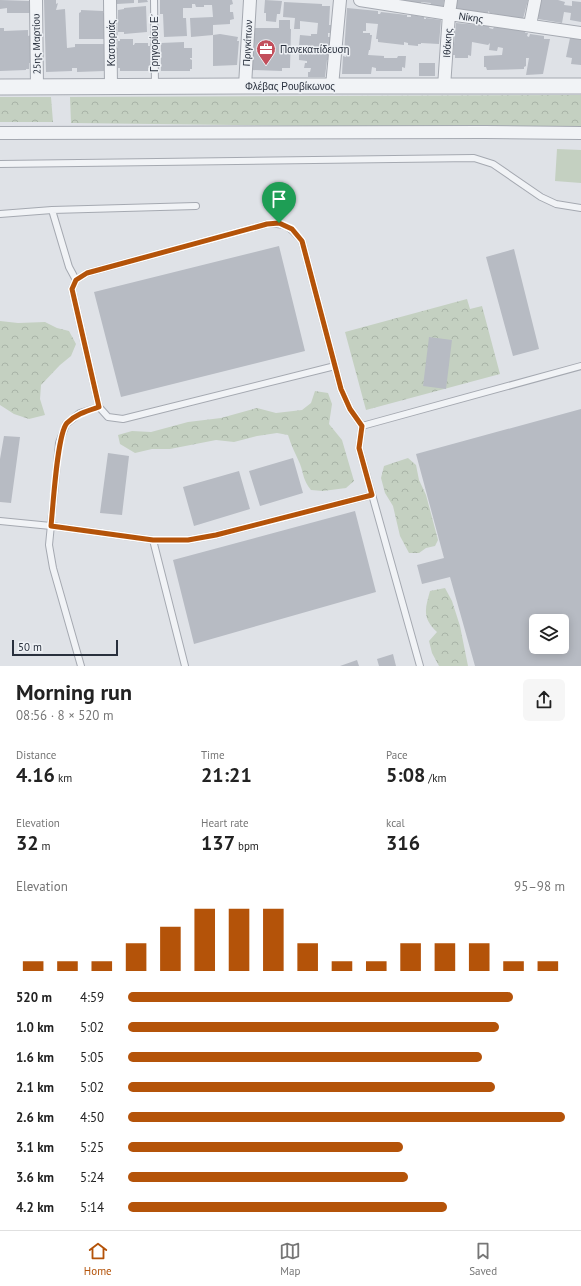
<!DOCTYPE html>
<html lang="en">
<head>
<meta charset="utf-8">
<style>
	:root { --surface:#fff; --page:#f6f6f6; --text:#222; --muted:#767676; --line:#e0e0e0; --accent:#b45309 }
	body { margin:0; font-family:"PT Sans",sans-serif; background:var(--page); color:var(--text); height:100vh; display:flex; flex-direction:column; font-size:15px; white-space:nowrap }
	* { box-sizing:border-box; margin:0 }
	p { font-size:13px; color:var(--muted) }
	.icon { flex:none; width:22px; height:22px; fill:none; stroke:currentColor; stroke-width:2; stroke-linecap:round; stroke-linejoin:round }
	.map { position:relative; height:666px; overflow:hidden }
	.drawer { display:flex; flex-direction:column; background:var(--surface); flex:1 }
	.drawer>* { flex:none }
	.buttons { position:absolute; left:529px; top:614px; display:grid; gap:8px }
	.buttons a { display:grid; place-items:center; width:40px; height:40px; border-radius:6px; background:var(--surface); box-shadow:0 2px 10px #0003; font-size:20px }
	.scale { position:absolute; left:12px; bottom:10px; width:106px; box-sizing:border-box; padding-left:4px; border:2px solid #29303d; border-top:0; font-size:11px; line-height:14px; white-space:nowrap; color:#29303d; -webkit-text-stroke:3px #eef1f5; paint-order:stroke }
	.pin { position:absolute; display:grid; place-items:center; width:34px; height:34px; color:#fff; margin:-41px -17px; border-radius:50% 50% 50% 0; rotate:-45deg; box-shadow:0 0 4px #0007 }
	.pin .icon { rotate:45deg }
	.round { display:grid; place-items:center; flex:none; width:42px; height:42px; border-radius:6px; background:var(--page) }
	.head { display:flex; align-items:center; justify-content:space-between; height:68px; padding:0 16px }
	h1 { font-size:22px; font-weight:800; line-height:30px }
	.figures { display:grid; grid-template-columns:repeat(3,1fr); gap:6px; height:68px; padding:4px 16px }
	.figures div { display:grid; align-content:center }
	.figures b { font-size:20px; font-weight:800 }
	.figures small { font-size:11px; font-weight:400 }
	.figures p { font-size:11px }
	.chart { height:112px; padding:8px 16px }
	.chart p { display:flex; justify-content:space-between }
	.chart svg { width:100%; height:72px; margin-top:4px; stroke:var(--accent); stroke-width:6 }
	ul { padding:0 16px; list-style:none; font-size:13px }
	li { display:grid; grid-template-columns:64px 48px 1fr; align-items:center; height:30px }
	li i { height:10px; border-radius:5px; background:var(--accent) }
	.dock { display:flex; justify-content:space-around; align-items:center; height:56px; border-top:1px solid var(--line); background:var(--surface); font-size:11px; color:var(--muted) }
	.dock a { display:grid; justify-items:center; gap:2px }
	.dock .current { color:var(--accent) }
	.map>svg:first-child { display:block }
	.grass { fill:#c4d0c1 }
	.forest { fill:url(#forest-crowns) }
	.building { fill:#b7bbc3; fill-rule:evenodd }
	.lines { fill:none; stroke-linecap:round; stroke-linejoin:round }
	.service-casing { stroke:#a5a9b1; stroke-width:8 }
	.minor-casing { stroke:#a5a9b1; stroke-width:14 }
	.tertiary-casing { stroke:#a5a9b1; stroke-width:17 }
	.service { stroke:#f1f3f6; stroke-width:6 }
	.minor { stroke:#f1f3f6; stroke-width:12 }
	.tertiary { stroke:#f1f3f6; stroke-width:15 }
	.route-casing { stroke:#fff; stroke-width:8 }
	.route { stroke:#b45309; stroke-width:5 }
	.labels { text-anchor:middle; stroke-width:3; stroke-linejoin:round; paint-order:stroke }
	.street-label { font-size:10px; fill:#29303d; stroke:#eef1f5 }
	.poi-label { font-size:10px; fill:#29303d; stroke:#eef1f5; text-anchor:start }
</style>
</head>
<body>
<div class="map">
<svg width="581" height="666" viewBox="0 0 581 666">
	<defs>
		<pattern id="forest-crowns" width="20" height="18" patternUnits="userSpaceOnUse"><rect width="20" height="18" fill="#c4d0c1"/><path d="M2 6a3 3 0 1 1 6 0M12 15a3 3 0 1 1 6 0" fill="none" stroke="#a8b3a7"/></pattern>
	</defs>
	<rect width="100%" height="100%" fill="#dfe2e7"/>
	<path class="grass" d="M557 149 581 150V183L555 181Z"/>
	<path class="forest" d="M581 95V129L71 123 70 97Z
		M0 97H51L53 122H0Z
		M467 299 470 309 482 306 500 374 366 410 345 332Z
		M0 321 18 323 45 322 57 328 69 331 76 344 71 356 60 365 41 385 40 399 45 415 29 419 14 414 0 405Z
		M315 391 328 393 332 404 329 424 342 440 354 481 346 488 323 491 311 490C303 480 304 475 300 464 296 455 291 445 288 435L277 433 257 436 234 442 216 440 170 449H152L135 453 120 444 118 435 132 431 151 432 188 422 221 418 257 408 276 413 302 410 311 403Z
		M408 458 416 465 419 480 426 495 438 540 435 546 426 548 419 553H409L400 536 393 506 385 493 381 478 384 466Z
		M445 588 452 601 460 626 468 666H439L432 653 429 641 437 632C422 618 425 609 430 591Z"/>
	<path class="building" d="M0 0 30 1V13H7V8L0 9Z
		M44 0H56V4L58 3 56 10 65 9 67 48 75 47V44H104V71L77 72V68H72V71L46 72Z
		M117 0H134V3L117 4Z
		M138 0H147L148 2 138 3Z
		M160 0H232L233 4 230 5V12H233L234 19 230 20V24L213 25V35L191 37 190 18 213 17 212 5H204V7H196L195 4H192V8H183V18H186L187 36 164 37 163 14H160Z
		M265 0 282 1 280 14H277L276 22 266 21V13H264Z
		M396 0H444L443 7 430 5 431 3 421 2V4Z
		M457 0H528L523 19 490 13 488 11V14L456 9Z
		M541 0H558L565 2 564 5 572 6V1L581 2V22L570 20 571 13 564 12 562 23 538 19Z
		M284 2 322 4V6H330L329 25H331V33H328V37H331L329 60H327L325 77H308V72H310L311 68H304L305 63H307V61L299 60V52L307 53 308 45H299L300 35 311 36V34H317L318 23 300 21V29H294L295 18 283 17Z
		M146 6 147 32 124 34V32H118V10L124 9V8Z
		M347 8 378 11V14H380L381 12 407 15V17H411V15L424 17V19H426V18L441 20 439 44 421 43V44H418V46L408 45V43L404 42V45L378 42V39H376L378 24 366 23V31H363V33H370V35H372L370 50H369L368 55 384 56V58H397L398 56H406L405 68 402 67V71H376V68L372 67 371 74H342L343 56 346 57V54H344Z
		M81 10 103 11V13H104V39H79V13L81 12Z
		M279 20H290V29H291L290 68H282V71L251 70 254 28H279Z
		M456 23 490 26 489 28 493 29 494 27 526 31 525 33H528L527 36 529 37 530 34 544 36V39H550L543 74 526 75 529 58H526V66L524 67V69L487 70 486 67H484V56L502 55 503 48 498 47 497 51 489 50 490 43 488 45 472 42 471 56 468 55V58H455V55H453Z
		M0 28H4V31L28 30V36L31 35V63H29V69H26V70L0 71Z
		M220 34 238 37 237 41H239L237 65 213 66V35Z
		M570 38 581 39V65L571 64 572 58 566 57Z
		M120 39H133V45H134L135 43H148V46H150V68H148V71H120V68H118L117 48H118V41H120Z
		M184 42V48H192V58H190V59L192 60V69H190V71H161V43Z
		M419 63H435V76H419Z
		M279 246 305 351 121 397 94 292Z
		M514 249 539 349 513 356 486 257Z
		M429 337 452 340 446 389 423 386Z
		M581 409V666H475L450 577 422 584 417 565 444 558 416 454ZM536 621H562V647H536Z
		M4 436 20 437 11 503 0 502V459Z
		M108 453 129 456 122 515 100 513Z
		M293 458 303 493 260 506 249 471Z
		M239 471 250 509 194 526 183 487Z
		M355 511 376 592 194 644 173 560Z
		M393 654 396 666H379L377 659Z
		M357 660 359 666H340Z"/>
	<g class="lines">
		<g class="service-casing">
			<path id="service" d="M154 0 155 86
				M0 164 474 158 493 164 541 197 556 204 581 208
				M52 210 196 206
				M0 214 52 210 69 267 76 280
				M335 366 123 419 108 417 99 407 72 289 76 280 87 273 267 224C285 222 291 228 302 241L341 389 350 409 362 426 359 448 420 666
				M362 426 581 366
				M0 521 51 526 153 540H188L216 535 372 495
				M153 540 185 666
				M81 666 53 568 49 545 59 443 66 424 80 413 99 407"/>
		</g>
		<g class="minor-casing">
			<path id="minor" d="M36 0 37 87
				M110 0 111 86
				M360 0 449 14 581 33
				M530 25 535 0
				M245 86 250 0
				M332 86 340 0
				M444 87 449 14 451 0
				M0 133 484 132 581 133"/>
		</g>
		<g class="tertiary-casing">
			<path id="tertiary" d="M0 87 245 86H581"/>
		</g>
		<use href="#service" class="service"/>
		<use href="#minor" class="minor"/>
		<use href="#tertiary" class="tertiary"/>
	</g>
	<g class="lines">
		<g class="route-casing">
			<path id="route" d="M279 223 292 229 302 241 341 389 350 409 362 426 359 448 372 495 216 535 188 540H153L51 526C53 508 57 434 67 423 76 414 87 411 99 407L72 289 76 280 87 273 267 224Z"/>
		</g>
		<use href="#route" class="route"/>
	</g>
	<defs>
		<g id="office-pin" transform="scale(1)"><path d="M0 17L-7.5 6A9.5 9.5 0 1 1 7.5 6Z" fill="#c24e5b" stroke="#eef1f5"/><path d="M-6-3h4V-5.5h4V-3h4V5H-6ZM-1-4.5V-3h2v-1.5ZM-6 0V1H6V0Z" fill="#fff"/></g>
	</defs>
	<g fill-rule="evenodd">
		<use href="#office-pin" x="266" y="49"/>
	</g>
	<g class="labels">
		<g class="street-label">
			<text transform="translate(471 17) rotate(8)" y="4">Νίκης</text>
			<text transform="translate(111 43) rotate(-90)" y="4">Καστοριάς</text>
			<text transform="translate(154 43) rotate(-90)" y="4">Γρηγορίου Ε'</text>
			<text transform="translate(247 43) rotate(-87)" y="4">Πριγκίπων</text>
			<text transform="translate(447 43) rotate(-86)" y="4">Ιθάκης</text>
			<text transform="translate(36 44) rotate(-91)" y="4">25ης Μαρτίου</text>
			<text x="290" y="90">Φλέβας Ρουβίκωνος</text>
		</g>
		<g class="poi-label">
			<text x="280" y="53">Πανεκαπίδευση</text>
		</g>
	</g>
</svg>
<div class="buttons">
<a><svg class="icon" aria-label="layers" viewBox="0 0 24 24"><path d="M12 4l9 5-9 5-9-5zM3 14l9 5 9-5"/></svg></a>
</div>
<div class="scale">50 m</div>
<div class="pin" style="left:279px;top:223px;background:#1e9e55"><svg class="icon" aria-label="arrive" viewBox="0 0 24 24"><path d="M6 21V4h12l-3 4 3 4H6"/></svg></div>
</div>
<section class="drawer">
<div class="head"><div><h1>Morning run</h1><p>08:56 · 8 × 520 m</p></div><a class="round"><svg class="icon" aria-label="share" viewBox="0 0 24 24"><path d="M12 15V3M7 8l5-5 5 5M5 13v7h14v-7"/></svg></a></div>
<div class="figures">
<div><p>Distance</p><b>4.16<small> km</small></b></div>
<div><p>Time</p><b>21:21</b></div>
<div><p>Pace</p><b>5:08<small> /km</small></b></div>
</div>
<div class="figures">
<div><p>Elevation</p><b>32<small> m</small></b></div>
<div><p>Heart rate</p><b>137<small> bpm</small></b></div>
<div><p>kcal</p><b>316</b></div>
</div>
<div class="chart"><p><span>Elevation</span>95–98 m</p>
<svg viewBox="0 0 160 44" preserveAspectRatio="none"><path d="M5 44V38M15 44V38M25 44V38M35 44V27M45 44V17M55 44V6M65 44V6M75 44V6M85 44V27M95 44V38M105 44V38M115 44V27M125 44V27M135 44V27M145 44V38M155 44V38"/></svg>
</div>
<ul>
<li><b>520 m</b>4:59<i style="width:88%"></i></li>
<li><b>1.0 km</b>5:02<i style="width:85%"></i></li>
<li><b>1.6 km</b>5:05<i style="width:81%"></i></li>
<li><b>2.1 km</b>5:02<i style="width:84%"></i></li>
<li><b>2.6 km</b>4:50<i style="width:100%"></i></li>
<li><b>3.1 km</b>5:25<i style="width:63%"></i></li>
<li><b>3.6 km</b>5:24<i style="width:64%"></i></li>
<li><b>4.2 km</b>5:14<i style="width:73%"></i></li>
</ul>
</section>
<nav class="dock">
<a class="current"><svg class="icon" aria-label="home" viewBox="0 0 24 24"><path d="M3 11l9-7 9 7M6 9v11h12V9"/></svg>Home</a>
<a><svg class="icon" aria-label="map" viewBox="0 0 24 24"><path d="M3 6l6-2 6 2 6-2v14l-6 2-6-2-6 2zM9 4v14M15 6v14"/></svg>Map</a>
<a><svg class="icon" aria-label="saved" viewBox="0 0 24 24"><path d="M7 4h10v16l-5-4-5 4z"/></svg>Saved</a>
</nav>
</body>
</html>
